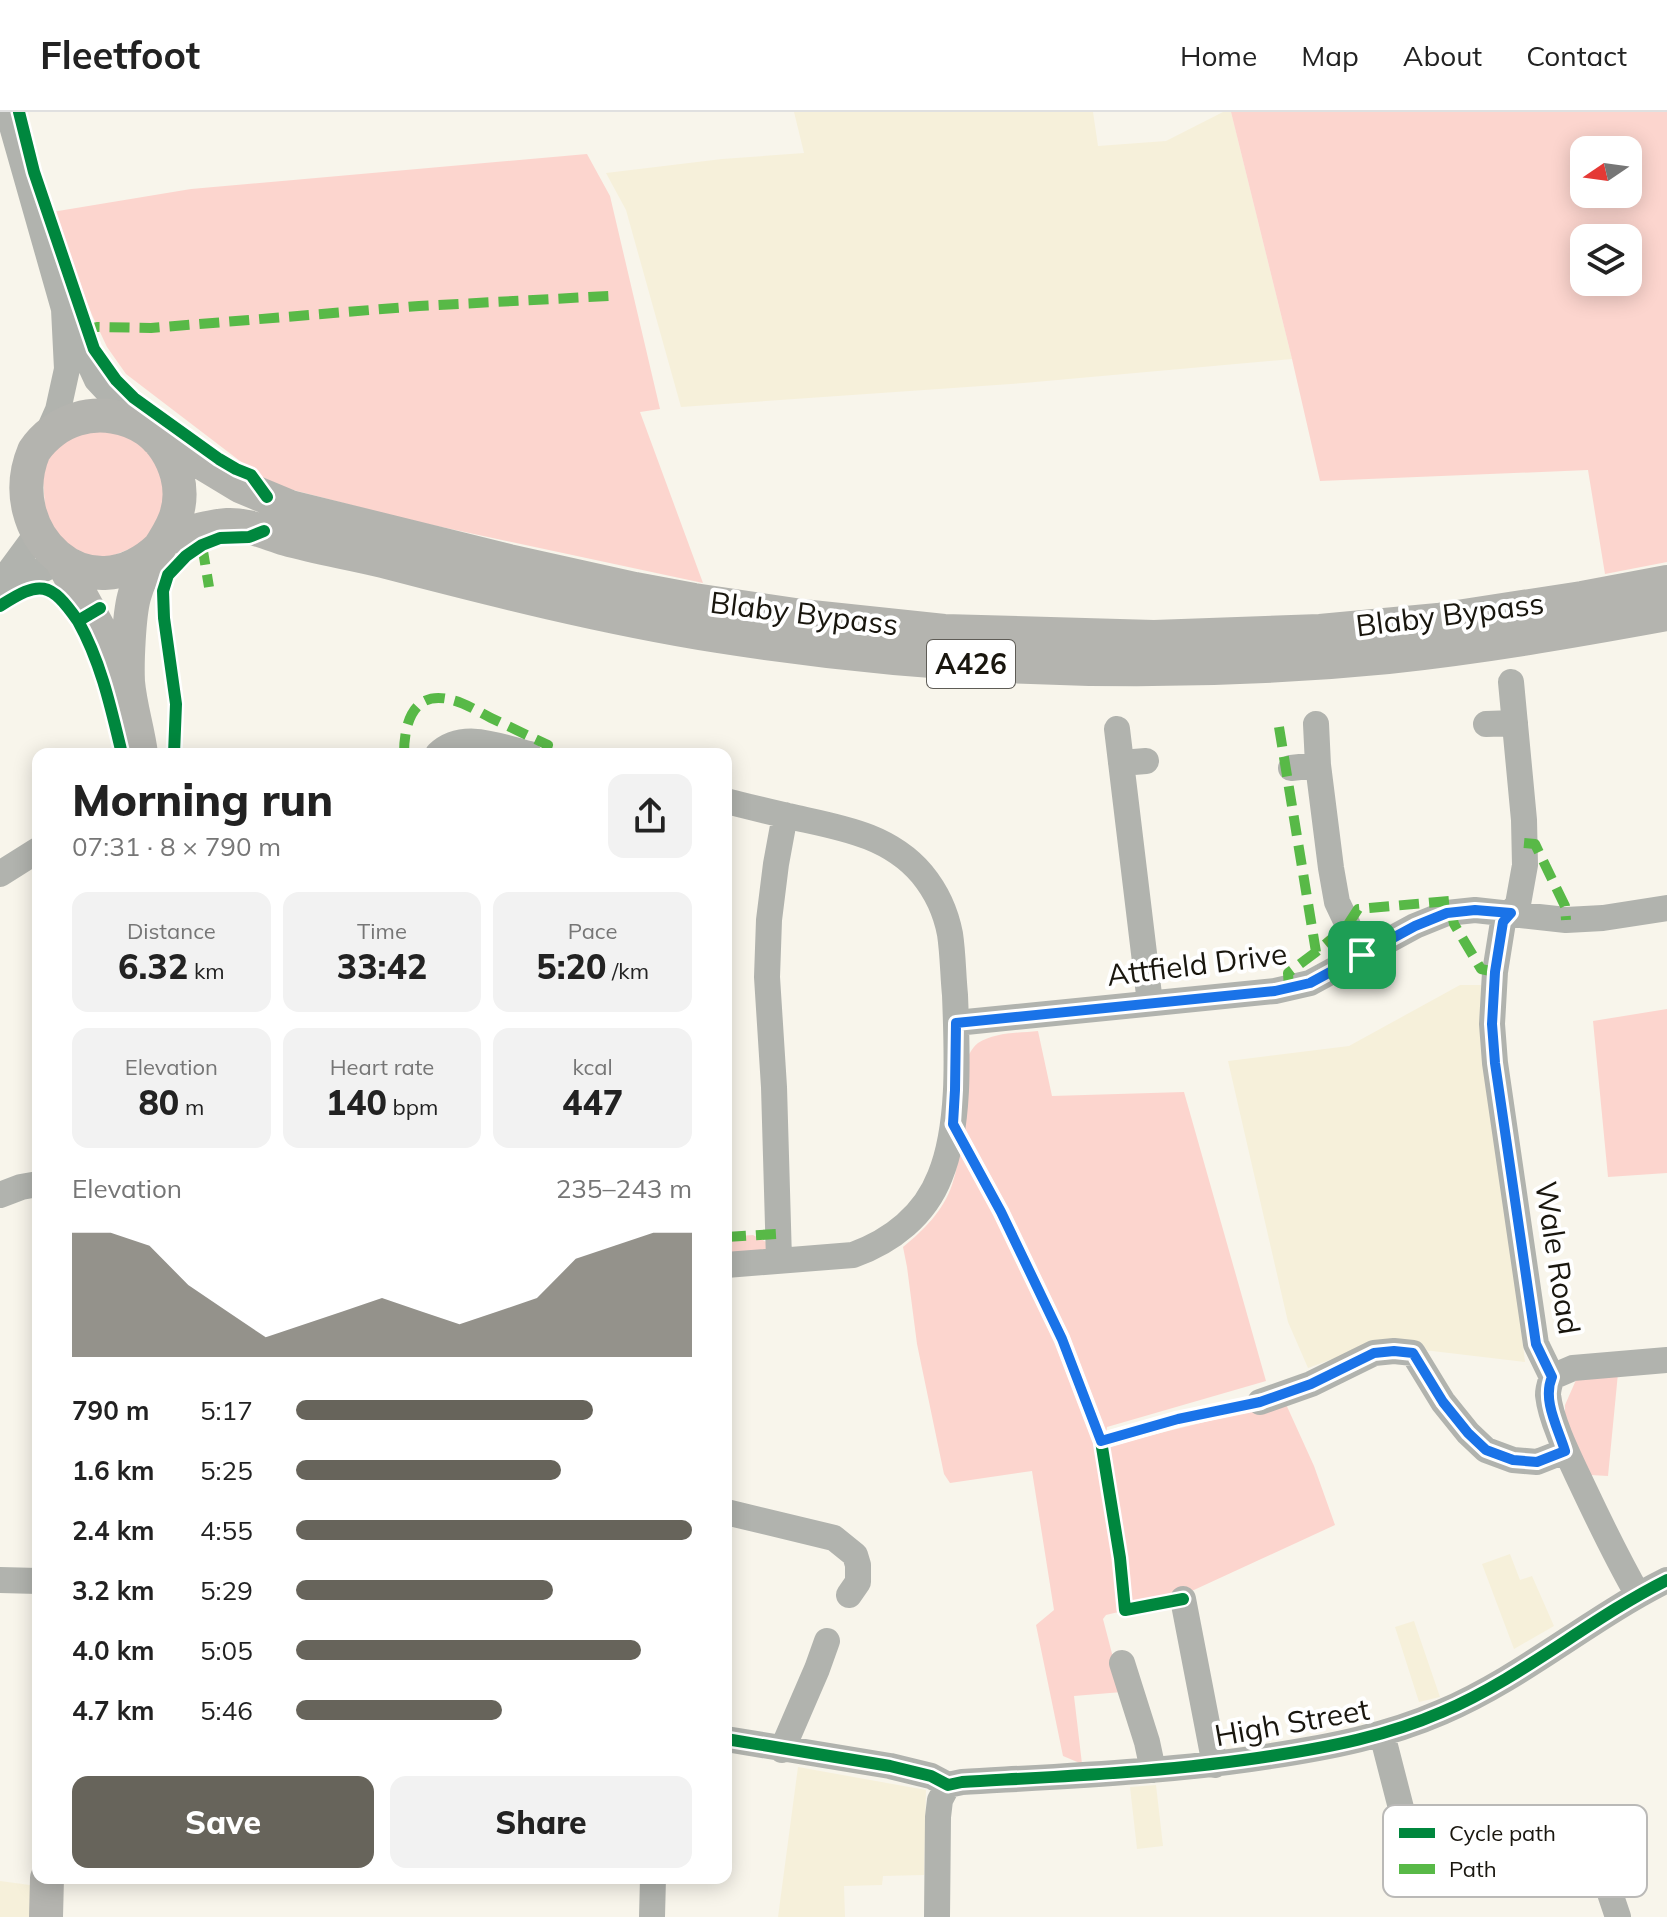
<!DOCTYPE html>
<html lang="en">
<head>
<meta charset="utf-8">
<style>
	:root { --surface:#fff; --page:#f2f2f2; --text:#222; --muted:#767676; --line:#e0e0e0; --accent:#67645b }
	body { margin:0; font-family:Mulish,sans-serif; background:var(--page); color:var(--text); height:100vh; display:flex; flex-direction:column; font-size:30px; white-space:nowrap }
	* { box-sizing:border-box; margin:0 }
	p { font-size:26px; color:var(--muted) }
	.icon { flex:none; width:44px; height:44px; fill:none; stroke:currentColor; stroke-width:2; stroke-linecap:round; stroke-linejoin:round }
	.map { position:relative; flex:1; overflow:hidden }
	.details { position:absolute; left:32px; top:636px; width:700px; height:1136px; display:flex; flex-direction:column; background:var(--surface); border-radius:16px; box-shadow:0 4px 20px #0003 }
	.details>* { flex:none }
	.needle { width:52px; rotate:257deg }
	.buttons { position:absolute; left:1570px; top:24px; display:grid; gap:16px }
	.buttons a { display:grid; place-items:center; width:72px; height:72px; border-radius:16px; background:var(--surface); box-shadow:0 4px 20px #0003; font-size:40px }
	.pin { position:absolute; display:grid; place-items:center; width:68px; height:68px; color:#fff; margin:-34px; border-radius:16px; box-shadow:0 4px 12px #0006 }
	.round { display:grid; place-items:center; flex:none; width:84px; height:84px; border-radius:16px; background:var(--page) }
	.overview { display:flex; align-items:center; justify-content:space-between; height:136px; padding:0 40px }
	h1 { font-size:44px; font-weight:800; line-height:60px }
	.stats { display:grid; grid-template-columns:repeat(3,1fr); gap:12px; height:136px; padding:8px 40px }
	.stats div { display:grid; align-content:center; border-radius:16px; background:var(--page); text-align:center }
	.stats b { font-size:34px; font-weight:800 }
	.stats small { font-size:22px; font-weight:400 }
	.stats p { font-size:22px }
	.chart { height:224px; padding:16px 40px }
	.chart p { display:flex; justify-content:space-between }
	.chart svg { width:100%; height:144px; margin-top:8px; fill:var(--accent); opacity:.7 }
	.action { display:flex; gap:16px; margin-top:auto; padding:16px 40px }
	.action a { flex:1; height:92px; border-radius:16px; background:var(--accent); color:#fff; font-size:32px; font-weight:800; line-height:92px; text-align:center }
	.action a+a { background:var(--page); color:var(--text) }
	ul { padding:0 40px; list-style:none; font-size:26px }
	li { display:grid; grid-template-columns:128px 96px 1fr; align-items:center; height:60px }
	li i { height:20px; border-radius:10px; background:var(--accent) }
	header { display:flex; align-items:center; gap:48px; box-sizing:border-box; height:112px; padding:0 40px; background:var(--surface); border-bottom:2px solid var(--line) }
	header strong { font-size:38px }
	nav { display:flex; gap:44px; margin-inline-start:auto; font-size:28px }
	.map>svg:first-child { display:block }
	.built { fill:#f6f0da }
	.green { fill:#fcd5ce; fill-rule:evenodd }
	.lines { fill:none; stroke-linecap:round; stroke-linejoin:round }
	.minor { stroke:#b1b3ae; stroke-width:26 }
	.major { stroke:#b4b4af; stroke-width:34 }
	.quiet { stroke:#58b947; stroke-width:10; stroke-dasharray:20 10; stroke-linecap:butt }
	.cycleway-casing { stroke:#fff; stroke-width:17 }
	.cycleway { stroke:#00873e; stroke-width:12 }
	.route-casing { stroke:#fff; stroke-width:16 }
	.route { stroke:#1a73e8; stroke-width:10 }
	.labels { text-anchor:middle; stroke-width:8; stroke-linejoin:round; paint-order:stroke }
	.shield { fill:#fff; stroke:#5e5c56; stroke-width:2 }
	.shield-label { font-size:28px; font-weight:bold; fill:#19160e }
	.street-label { font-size:30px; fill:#19160e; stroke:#fff }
	.key { fill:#fff; stroke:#bab9b7; stroke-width:2 }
	.key-label { font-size:22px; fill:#19160e }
</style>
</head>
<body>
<header>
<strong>Fleetfoot</strong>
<nav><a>Home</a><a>Map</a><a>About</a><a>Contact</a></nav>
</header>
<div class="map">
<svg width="1667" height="1805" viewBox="0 0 1667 1805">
	<rect width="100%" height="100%" fill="#f8f5eb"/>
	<path class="built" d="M794 0H1093L1098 34 1166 29 1223 0H1231L1292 247 1024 271 681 295 626 98 606 61 722 47 804 41Z
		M1460 873H1481L1525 1250 1373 1232 1308 1256 1288 1210 1228 949 1349 934Z
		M1510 1442 1520 1468 1532 1464 1554 1514 1514 1537 1482 1452Z
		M1414 1509 1440 1585 1419 1590 1395 1515Z
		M798 1655 926 1678 924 1763 883 1764 882 1773 844 1774 845 1805H778Z
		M1156 1673 1163 1734 1137 1737 1130 1675Z
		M0 1769 30 1773V1805H0Z"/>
	<path class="green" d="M1231 0H1667V450L1605 462 1588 358 1320 369 1292 247ZM1584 38H1628V82H1584ZM1584 126H1628V170H1584Z
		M587 42 610 84 660 297 640 300 703 471 409 408 270 372 126 262 107 235 92 203 52 100 191 77Z
		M118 318 155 343 167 381 150 429 99 449 47 422 42 354 52 338 80 320Z
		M1667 897V1061L1608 1065 1593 909Z
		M1038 919 1052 984 1184 980 1266 1269 1107 1315 1104 1335 1285 1290 1314 1354 1335 1413 1183 1483 1135 1493V1496L1106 1503 1103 1507 1122 1580 1074 1584 1082 1652 1063 1644 1036 1513 1054 1498 1032 1359 950 1371 944 1362 917 1232 907 1155 903 1135C924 1118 943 1099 952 1073 962 1044 961 1012 962 982 963 974 962 965 964 957 966 948 971 936 978 931 995 920 1020 921 1038 919Z
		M753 1123 778 1136 726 1153V1125Z
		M1619 1251 1608 1364 1590 1363 1565 1339V1293L1576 1268Z"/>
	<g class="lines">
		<path class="minor" d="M8 0 64 197 67 257 58 298 46 325
			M69 207 97 268 139 313
			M0 472 34 426
			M0 476 17 470 58 450
			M1511 570 1524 708 1525 753 1518 792 1503 810 1495 860 1492 912 1495 951 1536 1232 1552 1265C1550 1271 1548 1276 1548 1283 1551 1311 1572 1351 1584 1377 1601 1413 1618 1448 1638 1483
			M1316 612 1318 653 1331 756 1337 790 1362 843
			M1486 612 1515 611
			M1117 617 1150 891
			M438 642C463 618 500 635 529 642
			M1121 651 1146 649
			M1291 656 1318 653
			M726 689C750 695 773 701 797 706 843 716 890 724 922 762 936 779 946 801 950 822 953 842 953 863 955 883 957 938 961 1013 940 1064 925 1103 892 1129 853 1143L726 1153
			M0 762 38 738
			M956 911 1275 879 1310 871 1415 814 1447 801 1475 798 1566 808 1603 806 1667 796
			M0 1083 21 1075 38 1072
			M779 1148 774 975 767 865 769 808 776 752 785 703
			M1552 1265 1573 1256 1667 1248
			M1260 1290 1311 1272 1374 1241 1394 1239 1413 1241 1443 1290 1468 1321 1486 1338 1513 1348 1537 1350 1565 1339
			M726 1400 834 1426 855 1443 858 1453V1470L849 1483
			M0 1468 38 1469
			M1183 1487 1215 1653
			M1122 1551 1147 1630 1153 1658
			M1382 1622 1420 1770
			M726 1627 890 1654 931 1664 948 1673 962 1670C1066 1664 1169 1660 1271 1644 1330 1635 1387 1624 1442 1600 1522 1566 1589 1507 1667 1468
			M782 1638 817 1557 827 1529
			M1591 1725 1618 1805
			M652 1805 653 1766
			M937 1805 938 1705 940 1688 948 1673"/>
		<path class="major" d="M157 327 197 348 240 374 290 395 509 449 635 477 694 488 802 504 944 519 1154 525 1320 519 1438 508 1582 486 1667 470
			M167 426C187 422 207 414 227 413 248 412 266 421 286 427 318 436 351 441 383 449 494 478 605 506 718 524 940 559 1164 567 1388 545 1482 535 1574 519 1667 502
			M64 453 128 570
			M141 642C138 618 130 594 128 570 127 550 129 504 134 485 145 440 191 416 177 363 172 345 162 329 147 318 127 304 100 300 77 307 60 312 44 324 34 339 0 420 87 505 160 435
			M46 1805 47 1766"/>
		<path class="quiet" d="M80 219 97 215 151 216 419 194 609 184
			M202 433 209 475
			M1279 615 1316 840 1347 814 1358 797 1449 789 1454 812 1481 857 1495 860
			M404 642C404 612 413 577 452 588 465 591 479 600 491 606 510 615 529 624 548 633L545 642
			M1524 731 1535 732 1565 794 1566 808
			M1289 876 1288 861 1316 840
			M726 1125 777 1122"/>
		<g class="cycleway-casing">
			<path id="cycleway" d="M19 0 34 60 94 237 116 268 134 286 219 347 236 357 251 363 267 385
				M0 494C40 468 50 469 78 509L100 496
				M78 509C101 550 111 596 122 642
				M174 642 176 592 164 506 163 479 168 463 186 444 202 433 220 426 249 425 264 419
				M953 1012 1001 1100 1062 1227 1101 1329 1120 1446 1125 1498 1183 1487
				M1101 1329 1178 1307 1260 1290
				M726 1627 890 1654 931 1664 948 1673 962 1670C1066 1664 1169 1660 1271 1644 1330 1635 1387 1624 1442 1600 1522 1566 1589 1507 1667 1468"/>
		</g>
		<use href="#cycleway" class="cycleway"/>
	</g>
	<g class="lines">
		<g class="route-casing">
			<path id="route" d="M1475 798 1511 801 1503 810 1495 860 1492 912 1495 951 1536 1232 1552 1265C1542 1288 1558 1316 1565 1339L1537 1350 1513 1348 1486 1338 1468 1321 1443 1290 1413 1241 1394 1239 1374 1241 1311 1272 1260 1290 1178 1307 1101 1329 1062 1227 1001 1100 953 1012 955 978 956 911 1275 879 1310 871 1415 814 1447 801Z"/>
		</g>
		<use href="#route" class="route"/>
	</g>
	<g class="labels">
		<rect class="shield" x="927" y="528" width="88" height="48" rx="6"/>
		<g class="shield-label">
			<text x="971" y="562">A426</text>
		</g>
		<g class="street-label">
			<text transform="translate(804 502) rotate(7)" y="10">Blaby Bypass</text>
			<text transform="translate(1450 503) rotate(-7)" y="10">Blaby Bypass</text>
			<text transform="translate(1197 853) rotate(-7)" y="10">Attfield Drive</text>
			<text transform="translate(1557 1146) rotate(81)" y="10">Wale Road</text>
			<text transform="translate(1292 1611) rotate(-10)" y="10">High Street</text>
		</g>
	</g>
	<rect x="1383" y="1693" width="264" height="92" rx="12" class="key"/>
	<rect x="1399" y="1716" width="36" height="10" fill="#00873e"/>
	<rect x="1399" y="1752" width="36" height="10" fill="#58b947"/>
	<g class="key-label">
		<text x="1449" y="1729">Cycle path</text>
		<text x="1449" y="1765">Path</text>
	</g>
</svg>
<div class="buttons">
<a><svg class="needle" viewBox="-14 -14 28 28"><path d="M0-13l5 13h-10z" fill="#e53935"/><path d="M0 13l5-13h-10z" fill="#767676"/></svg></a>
<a><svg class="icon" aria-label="layers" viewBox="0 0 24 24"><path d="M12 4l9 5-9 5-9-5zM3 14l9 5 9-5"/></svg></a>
</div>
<div class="pin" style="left:1362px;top:843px;background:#1e9e55"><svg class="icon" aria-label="arrive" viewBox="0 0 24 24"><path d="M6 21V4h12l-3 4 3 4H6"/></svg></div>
<section class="details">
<div class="overview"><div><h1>Morning run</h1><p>07:31 · 8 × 790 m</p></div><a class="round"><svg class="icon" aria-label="share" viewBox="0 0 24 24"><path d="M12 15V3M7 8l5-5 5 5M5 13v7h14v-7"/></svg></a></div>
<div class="stats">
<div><p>Distance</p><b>6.32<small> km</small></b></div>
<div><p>Time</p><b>33:42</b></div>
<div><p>Pace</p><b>5:20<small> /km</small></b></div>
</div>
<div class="stats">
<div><p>Elevation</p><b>80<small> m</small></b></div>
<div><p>Heart rate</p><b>140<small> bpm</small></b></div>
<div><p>kcal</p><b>447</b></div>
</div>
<div class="chart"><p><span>Elevation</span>235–243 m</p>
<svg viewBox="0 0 160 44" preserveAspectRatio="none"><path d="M0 44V6L10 6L20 10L30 22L40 30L50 38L60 34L70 30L80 26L90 30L100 34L110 30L120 26L130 14L140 10L150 6L160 6V44z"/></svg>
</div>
<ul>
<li><b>790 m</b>5:17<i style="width:75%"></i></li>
<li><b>1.6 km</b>5:25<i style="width:67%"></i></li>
<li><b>2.4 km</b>4:55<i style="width:100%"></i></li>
<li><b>3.2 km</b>5:29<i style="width:65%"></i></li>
<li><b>4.0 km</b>5:05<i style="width:87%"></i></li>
<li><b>4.7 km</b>5:46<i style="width:52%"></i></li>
</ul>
<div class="action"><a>Save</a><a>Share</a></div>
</section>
</div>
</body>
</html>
